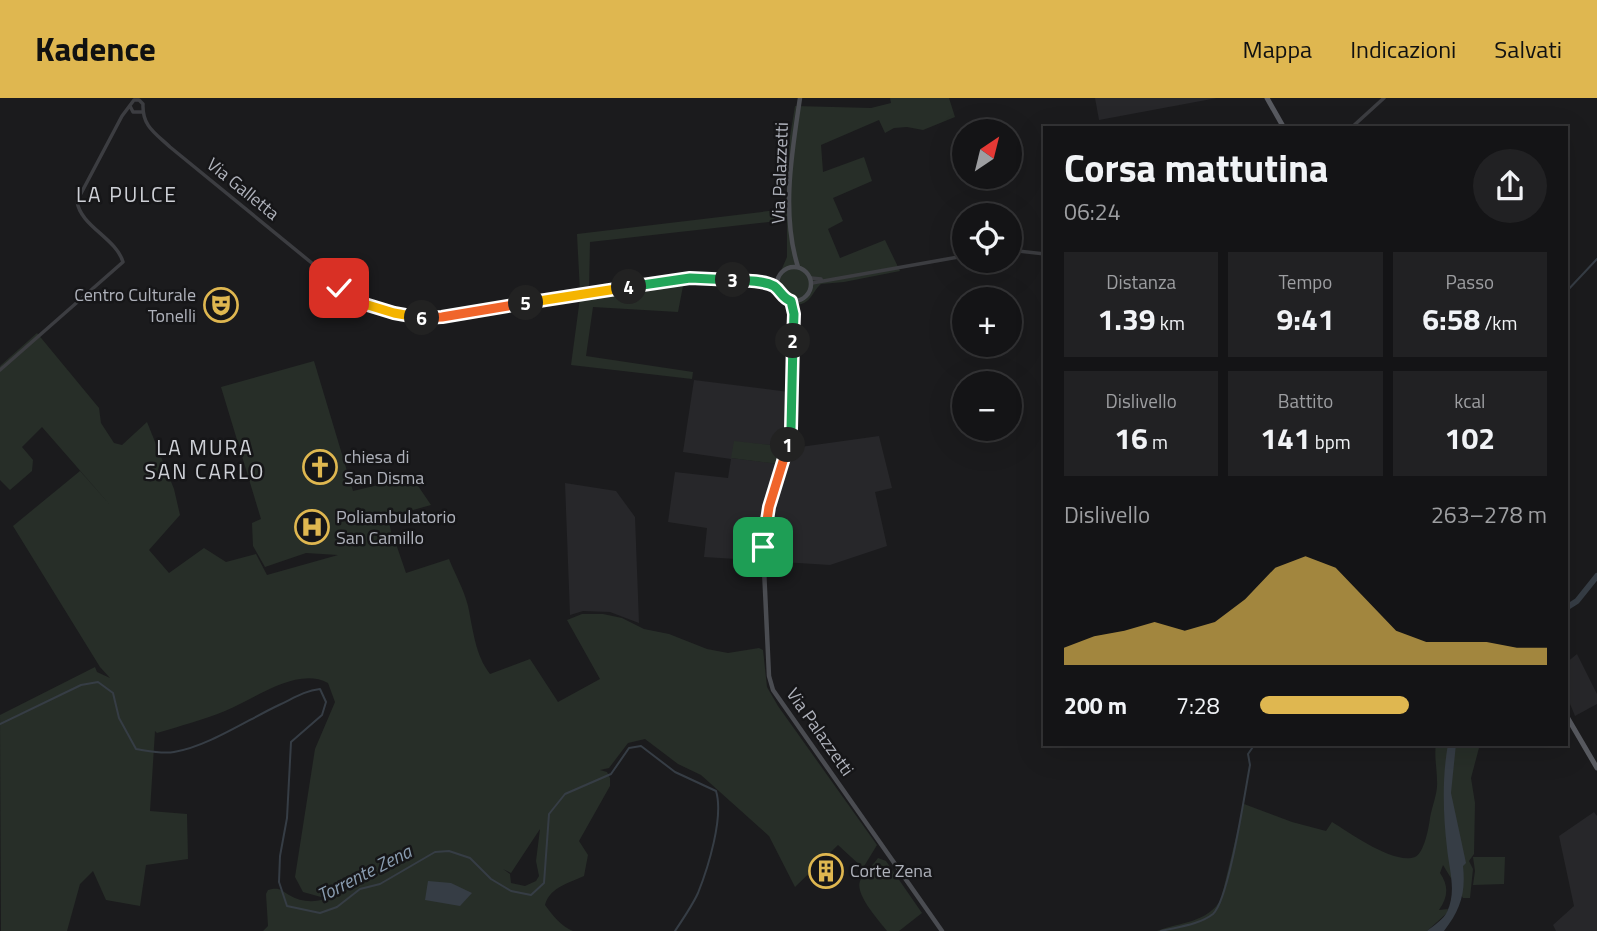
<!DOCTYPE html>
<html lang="it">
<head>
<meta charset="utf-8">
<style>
	:root { --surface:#141416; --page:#212123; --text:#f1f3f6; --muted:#9d9ea1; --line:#333335; --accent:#dfb750 }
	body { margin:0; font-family:"Titillium Web",sans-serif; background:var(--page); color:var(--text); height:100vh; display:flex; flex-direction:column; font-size:26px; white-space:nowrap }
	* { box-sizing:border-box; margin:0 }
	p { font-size:23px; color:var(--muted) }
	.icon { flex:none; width:38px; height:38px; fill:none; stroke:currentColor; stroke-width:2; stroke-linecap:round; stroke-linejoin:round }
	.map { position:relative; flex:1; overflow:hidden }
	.drawer { position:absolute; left:1043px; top:28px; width:525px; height:620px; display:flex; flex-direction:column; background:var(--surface); border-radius:0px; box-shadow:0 7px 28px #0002,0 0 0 2px var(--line) }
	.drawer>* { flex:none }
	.needle { width:46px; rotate:35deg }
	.buttons { position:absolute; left:952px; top:21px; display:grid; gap:14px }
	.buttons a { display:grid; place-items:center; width:70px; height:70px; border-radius:50%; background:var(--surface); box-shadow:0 7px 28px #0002,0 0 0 2px var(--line); font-size:35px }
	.pin { position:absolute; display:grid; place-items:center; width:60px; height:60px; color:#fff; margin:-30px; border-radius:14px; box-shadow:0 4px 10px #0006 }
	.km { position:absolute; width:35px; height:35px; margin:-18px; border-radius:50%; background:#222; color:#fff; font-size:19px; line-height:35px; text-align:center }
	.round { display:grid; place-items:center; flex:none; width:74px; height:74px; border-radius:37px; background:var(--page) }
	.summary { display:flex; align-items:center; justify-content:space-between; height:119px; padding:0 21px }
	h1 { font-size:38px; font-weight:700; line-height:52px }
	.metrics { display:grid; grid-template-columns:repeat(3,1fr); gap:10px; height:119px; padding:7px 21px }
	.metrics div { display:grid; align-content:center; border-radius:0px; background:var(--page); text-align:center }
	.metrics b { font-size:30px; font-weight:700 }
	.metrics small { font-size:19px; font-weight:400 }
	.metrics p { font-size:19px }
	.chart { height:196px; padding:14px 21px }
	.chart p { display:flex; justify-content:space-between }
	.chart svg { width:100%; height:126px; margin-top:7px; fill:var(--accent); opacity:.7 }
	ul { padding:0 21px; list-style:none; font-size:23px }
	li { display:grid; grid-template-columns:112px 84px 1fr; align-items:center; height:52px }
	li i { height:18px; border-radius:9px; background:var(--accent) }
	header { display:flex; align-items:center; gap:42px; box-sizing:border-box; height:98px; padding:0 35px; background:var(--accent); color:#111 }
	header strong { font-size:33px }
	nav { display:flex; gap:38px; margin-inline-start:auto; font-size:24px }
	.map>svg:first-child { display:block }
	.built { fill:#27272a; fill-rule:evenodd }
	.green { fill:#272e28; fill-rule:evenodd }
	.water { fill:#363d45 }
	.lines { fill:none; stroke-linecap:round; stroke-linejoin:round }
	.stream { stroke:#363d45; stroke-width:2 }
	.river { stroke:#363d45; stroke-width:6 }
	.tertiary { stroke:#3c3d41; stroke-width:3.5 }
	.secondary { stroke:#4a4c51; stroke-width:4.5 }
	.primary { stroke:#585a60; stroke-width:5 }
	.split-1-casing { stroke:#fff; stroke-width:14 }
	.split-2-casing { stroke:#fff; stroke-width:14 }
	.split-3-casing { stroke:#fff; stroke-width:14 }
	.split-4-casing { stroke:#fff; stroke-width:14 }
	.split-5-casing { stroke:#fff; stroke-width:14 }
	.split-6-casing { stroke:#fff; stroke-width:14 }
	.split-7-casing { stroke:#fff; stroke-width:14 }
	.split-1 { stroke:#f0652b; stroke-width:9 }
	.split-2 { stroke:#22a559; stroke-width:9 }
	.split-3 { stroke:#22a559; stroke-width:9 }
	.split-4 { stroke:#22a559; stroke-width:9 }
	.split-5 { stroke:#f5b400; stroke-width:9 }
	.split-6 { stroke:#f0652b; stroke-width:9 }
	.split-7 { stroke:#f5b400; stroke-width:9 }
	.labels { text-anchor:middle; stroke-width:5; stroke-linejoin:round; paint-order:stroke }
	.street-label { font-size:18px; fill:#afb2bb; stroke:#161618 }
	.poi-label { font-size:18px; fill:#afb2bb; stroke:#161618; text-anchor:start }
	.water-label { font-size:19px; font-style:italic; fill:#8a9db1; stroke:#161618 }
	.quarter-label { font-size:21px; letter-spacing:2px; fill:#cfd1d7; stroke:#161618 }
</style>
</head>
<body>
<header>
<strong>Kadence</strong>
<nav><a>Mappa</a><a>Indicazioni</a><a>Salvati</a></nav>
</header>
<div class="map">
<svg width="1597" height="833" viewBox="0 0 1597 833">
	<rect width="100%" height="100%" fill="#1b1b1d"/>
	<path class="built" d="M1095 0H1217L1099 22Z
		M694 282 797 295 793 350 879 338 892 390 875 394 887 448 830 467 704 459 707 430 668 424 675 374 728 380 731 361 683 354ZM735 344 782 348 792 351 787 367 732 360Z
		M565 385 616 393 635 419 639 525 610 514 583 513 570 517Z
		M1577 556 1597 596V606L1575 618 1566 596V565Z
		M1594 714 1597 718V833H1556L1553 827 1574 808 1559 738Z"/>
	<path class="green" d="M890 0H949L955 19 923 32 907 29 894 30 885 35 879 22 821 47 823 74 864 59 872 83 833 100 843 123 828 131 840 160 885 142 900 173 844 184 821 186C815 191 813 198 807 203 794 213 780 202 773 191L787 159V122L590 144 589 192 580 194 577 136 786 111 788 51 795 8 871 10 891 5Z
		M683 188 678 214 593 209 586 258 693 274 692 281 571 267 580 200Z
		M37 235 99 310 101 325 114 345 122 347 147 324 174 391 180 417 149 452 169 475 204 450 226 464 256 456 267 477 338 457 306 455 265 469 253 448 252 425 261 421 221 289 314 263 353 393 412 379 431 407 388 419 392 438 373 446 394 440 406 475 449 461C455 476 464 492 468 508 473 531 475 557 490 576L530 561 558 604 600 581 567 522 582 516H603L622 520 644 531 669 536 707 551 728 555 759 550 763 552 767 589 778 608 877 747 863 770 838 747 795 789 769 738 701 677 678 666 645 641 628 645 609 670 600 672 607 674 610 680V688L579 743 588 757 584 778C569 785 550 789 545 807 553 818 561 828 573 833H263L268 828 266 796 268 792C279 789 281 792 289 797 305 807 325 804 339 794L321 799 303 794 295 779 315 651 335 604 328 585C297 568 255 601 225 613 203 622 180 628 157 635L155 633 150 713 187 716 188 761 146 767 140 808 106 802 93 773 80 786 67 833H1L0 617 95 569 97 574 110 580 100 569 13 428 80 373 111 408 42 329 22 349 33 362 32 373 10 392 0 382V268ZM540 731 536 763 539 778 536 783 525 788 511 785 510 776 503 771 511 775Z
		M734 343 782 348 779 366 731 360Z
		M1436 646H1480L1471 680 1475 705 1474 756 1469 763 1473 771 1470 800H1463L1443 767 1440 775C1449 788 1448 799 1439 812L1448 811 1447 815 1427 833H1157C1180 824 1208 825 1221 801L1244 706 1292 724 1326 733 1332 724C1350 735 1394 767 1415 759 1424 755 1429 729 1430 720 1432 708 1438 695 1437 683 1437 670 1434 659 1436 646Z
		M1473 759H1505L1504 786 1473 787 1475 773Z
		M878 760 886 763 922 815 899 833H887C879 822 855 797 860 783 864 775 873 767 878 760Z"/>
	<path class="water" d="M1448 646H1456L1451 695 1466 765 1463 768C1466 796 1460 812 1444 833H1427C1433 828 1444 821 1447 814 1457 793 1449 771 1447 750 1443 715 1442 680 1448 646Z
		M428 783 451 785 472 795 460 808 425 802Z"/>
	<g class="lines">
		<path class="stream" d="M1566 194 1597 161
			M0 626 81 587 98 584 113 595 119 620 136 651C149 653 161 656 174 654 207 649 249 621 279 607 294 600 304 593 320 591L326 604 322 617 291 644 287 720 280 758 279 784 287 808 320 815 337 809 360 791 380 786 435 754 449 753 470 760 491 781 511 793 531 797 544 785 549 716 565 696 611 676 629 650 641 648 675 674 716 693C724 719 708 770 698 795 692 808 683 821 675 833
			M1161 833C1177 829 1199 827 1213 816 1229 802 1245 693 1250 667L1248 656 1255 646"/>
		<path class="river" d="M1566 510 1577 503 1597 478"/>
		<path class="tertiary" d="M130 8 133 14H142
			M1351 30 1384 0
			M1010 152 1045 156
			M811 180 821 181
			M332 181 346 185H353L360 190V200L354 206H344L340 201V191L346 185
			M812 185 964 158
			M768 186 776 183
			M357 204 394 215 425 220 690 180C715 179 755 179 777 190
			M0 272 123 164C116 140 80 128 77 103L122 18 134 2H139L143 6C142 28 155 35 170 49L324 175 340 191"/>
		<path class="secondary" d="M777 186a17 17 0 1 1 34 0a17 17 0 1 1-34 0Z
			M798 169C781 115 792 54 800 0
			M791 203 794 216 791 331 786 356 769 409 763 449 769 578 773 592 942 833"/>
		<path class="primary" d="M1267 0 1284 30
			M1566 617 1597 670"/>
	</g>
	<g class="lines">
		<g class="split-1-casing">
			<path id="split-1" d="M763 449 769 409 788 347"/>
		</g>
		<g class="split-2-casing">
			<path id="split-2" d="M788 347 791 331 793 243"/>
		</g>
		<g class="split-3-casing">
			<path id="split-3" d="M733 182C746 183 763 182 774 188 781 193 782 200 791 203L794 216 793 243"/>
		</g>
		<g class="split-4-casing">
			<path id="split-4" d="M629 189 690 180 733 182"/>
		</g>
		<g class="split-5-casing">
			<path id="split-5" d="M526 205 629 189"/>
		</g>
		<g class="split-6-casing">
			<path id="split-6" d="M422 220 442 219 526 205"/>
		</g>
		<g class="split-7-casing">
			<path id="split-7" d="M339 190V199L344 206 352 207 358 204 394 215 422 220"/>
		</g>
		<use href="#split-1" class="split-1"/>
		<use href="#split-2" class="split-2"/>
		<use href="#split-3" class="split-3"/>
		<use href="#split-4" class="split-4"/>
		<use href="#split-5" class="split-5"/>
		<use href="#split-6" class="split-6"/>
		<use href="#split-7" class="split-7"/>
	</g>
	<defs>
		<g id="theatre-ring" transform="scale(1.75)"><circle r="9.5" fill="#161618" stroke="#dfb750" stroke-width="1.5"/><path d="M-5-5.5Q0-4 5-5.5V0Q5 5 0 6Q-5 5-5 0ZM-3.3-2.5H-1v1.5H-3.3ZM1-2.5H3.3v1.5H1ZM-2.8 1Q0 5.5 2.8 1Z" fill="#dfb750"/></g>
		<g id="church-ring" transform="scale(1.75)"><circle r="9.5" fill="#161618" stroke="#dfb750" stroke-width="1.5"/><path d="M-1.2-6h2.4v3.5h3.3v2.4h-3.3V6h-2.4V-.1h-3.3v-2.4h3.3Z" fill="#dfb750"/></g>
		<g id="hospital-ring" transform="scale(1.75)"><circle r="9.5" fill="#161618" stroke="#dfb750" stroke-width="1.5"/><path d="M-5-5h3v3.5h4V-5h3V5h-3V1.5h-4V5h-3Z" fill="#dfb750"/></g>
		<g id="building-ring" transform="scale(1.75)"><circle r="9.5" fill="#161618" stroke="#dfb750" stroke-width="1.5"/><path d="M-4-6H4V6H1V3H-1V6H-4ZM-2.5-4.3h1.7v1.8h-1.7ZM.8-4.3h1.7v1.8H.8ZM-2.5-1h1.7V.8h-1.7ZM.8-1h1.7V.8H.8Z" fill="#dfb750"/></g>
	</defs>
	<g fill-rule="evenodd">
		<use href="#theatre-ring" x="221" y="207"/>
		<use href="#church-ring" x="320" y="369"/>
		<use href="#hospital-ring" x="312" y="429"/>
		<use href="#building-ring" x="826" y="773"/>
	</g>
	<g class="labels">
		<g class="street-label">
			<text transform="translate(780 75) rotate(-88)" y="6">Via Palazzetti</text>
			<text transform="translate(243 91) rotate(39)" y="6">Via Galletta</text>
			<text transform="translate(820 634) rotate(55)" y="6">Via Palazzetti</text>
		</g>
		<g class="poi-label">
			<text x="196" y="203" text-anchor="end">Centro Culturale<tspan x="196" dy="21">Tonelli</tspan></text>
			<text x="344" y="365">chiesa di<tspan x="344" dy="21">San Disma</tspan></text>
			<text x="336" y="425">Poliambulatorio<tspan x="336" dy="21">San Camillo</tspan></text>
			<text x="850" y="779">Corte Zena</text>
		</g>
		<g class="water-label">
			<text transform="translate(364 775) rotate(-27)" y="7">Torrente Zena</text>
		</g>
		<g class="quarter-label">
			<text x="127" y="104">LA PULCE</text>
			<text x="205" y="357">LA MURA<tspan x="205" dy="24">SAN CARLO</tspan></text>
		</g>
	</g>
</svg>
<div class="buttons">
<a><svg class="needle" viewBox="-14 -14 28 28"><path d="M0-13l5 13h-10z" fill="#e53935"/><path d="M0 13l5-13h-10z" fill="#9d9ea1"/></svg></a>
<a><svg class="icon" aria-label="locate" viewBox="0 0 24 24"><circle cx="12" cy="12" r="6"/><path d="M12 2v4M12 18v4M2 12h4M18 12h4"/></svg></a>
<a>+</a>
<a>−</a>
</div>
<div class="pin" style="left:763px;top:449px;background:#1e9e55"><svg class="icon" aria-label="arrive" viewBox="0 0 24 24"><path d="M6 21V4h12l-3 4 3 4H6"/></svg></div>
<div class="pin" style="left:339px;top:190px;background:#d93025"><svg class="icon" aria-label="check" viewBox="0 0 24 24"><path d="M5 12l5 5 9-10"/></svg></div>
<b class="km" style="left:788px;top:347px">1</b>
<b class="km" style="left:793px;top:243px">2</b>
<b class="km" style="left:733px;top:182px">3</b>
<b class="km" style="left:629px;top:189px">4</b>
<b class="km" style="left:526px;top:205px">5</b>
<b class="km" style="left:422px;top:220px">6</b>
<section class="drawer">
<div class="summary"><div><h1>Corsa mattutina</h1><p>06:24</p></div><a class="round"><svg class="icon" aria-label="share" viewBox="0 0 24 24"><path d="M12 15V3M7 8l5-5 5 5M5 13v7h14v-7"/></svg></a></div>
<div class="metrics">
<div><p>Distanza</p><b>1.39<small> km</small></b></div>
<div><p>Tempo</p><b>9:41</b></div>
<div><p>Passo</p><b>6:58<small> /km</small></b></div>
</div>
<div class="metrics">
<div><p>Dislivello</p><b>16<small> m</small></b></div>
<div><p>Battito</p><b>141<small> bpm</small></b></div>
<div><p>kcal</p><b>102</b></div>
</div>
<div class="chart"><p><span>Dislivello</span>263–278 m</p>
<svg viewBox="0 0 160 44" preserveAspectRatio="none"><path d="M0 44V38L10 34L20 32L30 29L40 32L50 29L60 21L70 10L80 6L90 10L100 21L110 32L120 36L130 36L140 36L150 38L160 38V44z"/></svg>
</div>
<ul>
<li><b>200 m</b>7:28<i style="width:52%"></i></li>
</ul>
</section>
</div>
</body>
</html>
